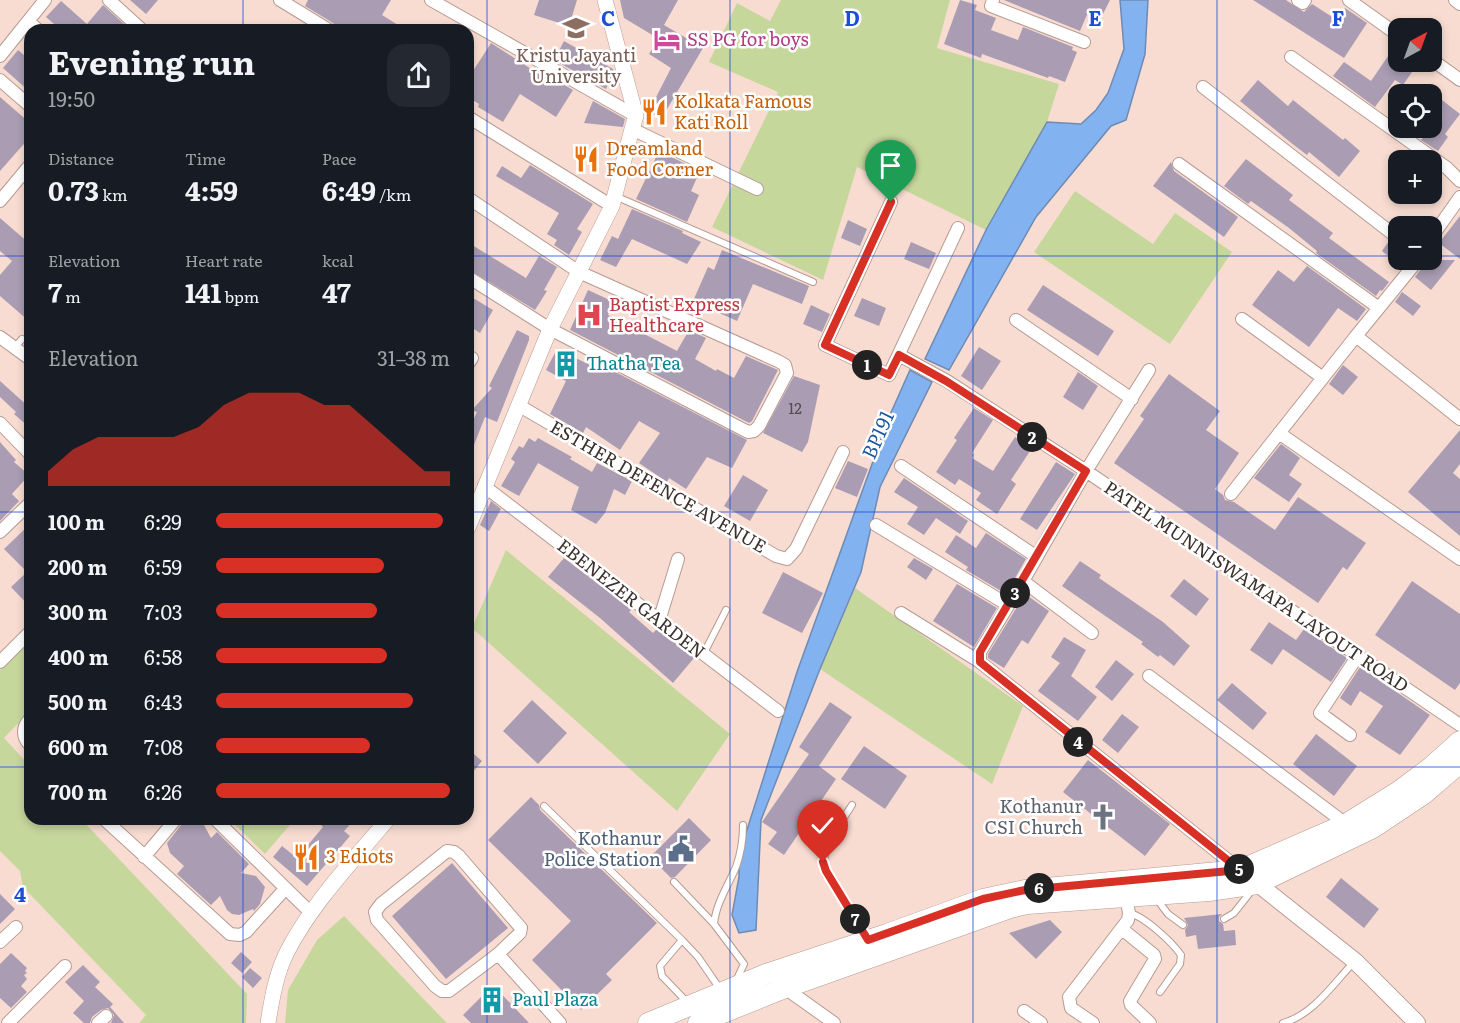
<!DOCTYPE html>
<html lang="en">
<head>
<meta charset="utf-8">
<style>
	:root { --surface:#171b24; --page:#242831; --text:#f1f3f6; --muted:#9ea1a6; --accent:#d93025 }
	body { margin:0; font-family:Literata,serif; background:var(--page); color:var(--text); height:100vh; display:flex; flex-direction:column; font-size:22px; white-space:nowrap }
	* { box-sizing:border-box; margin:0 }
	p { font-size:20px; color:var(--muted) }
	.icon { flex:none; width:33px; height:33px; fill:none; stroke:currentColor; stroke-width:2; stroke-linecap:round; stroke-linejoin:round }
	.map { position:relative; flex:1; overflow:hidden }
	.side { position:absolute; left:24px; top:24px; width:450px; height:801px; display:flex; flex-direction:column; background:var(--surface); border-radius:18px; box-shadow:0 3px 9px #0003 }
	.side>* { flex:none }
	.needle { width:39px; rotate:41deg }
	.buttons { position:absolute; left:1388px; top:18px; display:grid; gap:12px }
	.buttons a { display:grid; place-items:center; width:54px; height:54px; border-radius:12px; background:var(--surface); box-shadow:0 3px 9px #0003; font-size:30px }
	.pin { position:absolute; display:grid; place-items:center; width:51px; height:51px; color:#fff; margin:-62px -26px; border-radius:50% 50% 50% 0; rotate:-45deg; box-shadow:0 0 6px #0007 }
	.pin .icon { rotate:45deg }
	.km { position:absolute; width:30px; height:30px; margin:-15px; border-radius:50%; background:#222; color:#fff; font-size:16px; line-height:30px; text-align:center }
	.round { display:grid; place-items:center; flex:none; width:63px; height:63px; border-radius:18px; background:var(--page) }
	.head { display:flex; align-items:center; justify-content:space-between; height:102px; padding:0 24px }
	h1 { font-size:33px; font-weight:700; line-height:45px }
	.stats { display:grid; grid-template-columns:repeat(3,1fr); gap:9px; height:102px; padding:6px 24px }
	.stats div { display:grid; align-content:center }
	.stats b { font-size:26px; font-weight:700 }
	.stats small { font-size:16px; font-weight:400 }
	.stats p { font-size:16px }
	.chart { height:168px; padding:12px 24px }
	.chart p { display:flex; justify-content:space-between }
	.chart svg { width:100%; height:108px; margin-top:6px; fill:var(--accent); opacity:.7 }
	ul { padding:0 24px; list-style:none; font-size:20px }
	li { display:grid; grid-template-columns:96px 72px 1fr; align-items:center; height:45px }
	li i { height:15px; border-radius:8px; background:var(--accent) }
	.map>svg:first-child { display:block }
	.grass { fill:#c6d79c }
	.water { fill:#83b2f0; stroke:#6d8bb5; stroke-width:1.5 }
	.building { fill:#aa9db3 }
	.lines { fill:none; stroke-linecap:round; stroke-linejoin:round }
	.service-casing { stroke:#b69b92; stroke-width:8 }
	.minor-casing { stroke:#b69b92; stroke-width:14 }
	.tertiary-casing { stroke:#b69b92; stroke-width:16 }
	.secondary-casing { stroke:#b69b92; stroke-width:18 }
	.primary-casing { stroke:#b69b92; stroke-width:21 }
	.service { stroke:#fff; stroke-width:6 }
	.minor { stroke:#fff; stroke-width:12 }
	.tertiary { stroke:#fff; stroke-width:15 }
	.secondary { stroke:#fff; stroke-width:16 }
	.primary { stroke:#fff; stroke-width:20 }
	.route-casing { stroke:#fff; stroke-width:12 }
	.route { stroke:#d93025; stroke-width:8 }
	.grid { fill:none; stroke:#1d4ed8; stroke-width:1.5; stroke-opacity:0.55 }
	.labels { text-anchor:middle; stroke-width:5; stroke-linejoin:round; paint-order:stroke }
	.number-label { font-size:15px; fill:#574b4e }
	.hotel-label { font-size:18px; fill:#b23c85; stroke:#fff; text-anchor:start }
	.education-label { font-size:18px; fill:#785e54; stroke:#fff }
	.food-label { font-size:18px; fill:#c56008; stroke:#fff; text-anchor:start }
	.health-label { font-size:18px; fill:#be3a42; stroke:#fff; text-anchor:start }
	.culture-label { font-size:18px; fill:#0d838f; stroke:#fff; text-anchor:start }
	.street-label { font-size:18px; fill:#3b302c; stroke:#fff }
	.worship-label { font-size:18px; fill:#5b616d; stroke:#fff; text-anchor:end }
	.service-label { font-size:18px; fill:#4e5e75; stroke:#fff; text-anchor:end }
	.water-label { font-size:20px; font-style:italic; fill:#1b559b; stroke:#fff }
	.grid-label { font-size:20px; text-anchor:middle; font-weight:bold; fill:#1d4ed8; stroke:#fff; stroke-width:5; stroke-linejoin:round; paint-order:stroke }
</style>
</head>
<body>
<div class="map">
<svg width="1460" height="1023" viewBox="0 0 1460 1023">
	<rect width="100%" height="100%" fill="#f8dcd1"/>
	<path class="grass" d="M781 0H950L937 48 1059 84 1047 122 986 230 857 167 823 280 712 227 778 92 709 62 737 3 770 21Z
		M1075 191 1153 244 1175 213 1232 252 1170 344 1034 252Z
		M506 550 730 734 677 811 472 628Z
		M855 588 1023 706 992 784 820 669Z
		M30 641V711L4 738 30 766V819H81L247 994 246 1023H139L146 1015 23 887 20 871 0 851V670Z
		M229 819H295L265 854Z
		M344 916 439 1015 447 1023H285L288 990 317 940Z"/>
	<path class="water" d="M1120 0H1148L1145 54 1126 120 1111 126 1036 217 949 370 925 359 986 230 1047 122 1081 124 1096 110 1108 93 1124 49Z
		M910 370 932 382 880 487 861 572 820 669 761 820 756 930 739 933 732 915 739 877V855L797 672 889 417Z"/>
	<path class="building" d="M130 0H158L146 14Z
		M308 0H391L382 15 406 30H340L333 23 305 6Z
		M539 0H577L569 26 534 15Z
		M620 0H678L664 25 703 48 663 116 648 113 671 68 649 54 659 39 624 18Z
		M960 0 977 5 975 10 996 18 991 30 1018 40 1023 27 1073 47 1072 50 1077 52 1065 82 1049 76 1048 78 982 54 981 58 944 44Z
		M1004 0H1110L1102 16 1089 10 1080 31Z
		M1253 0H1286L1304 12 1312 4 1337 20 1345 8 1367 23 1344 58Z
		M61 1 87 24 103 5 124 24 119 30H61L46 17Z
		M564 41 613 69 614 72 606 89 554 60Z
		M491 43 545 78 547 75 573 90 556 117 520 94 503 122 478 107 479 104 468 97V68L473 71Z
		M1397 43 1398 62H1419L1403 85 1395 80 1375 107 1333 76 1344 62 1371 81Z
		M18 50 30 60V92L3 68Z
		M1258 80 1288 106 1293 100 1343 140 1345 138 1360 151 1339 177 1309 152 1307 155 1290 142 1240 101Z
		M0 97 30 123V137L0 171Z
		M1442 100 1460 114 1445 134 1448 137 1438 151 1421 140 1437 119 1431 114Z
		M593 101 625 119 623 127 584 123Z
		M659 151 700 171 691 191 699 195 687 222 636 199Z
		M1246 159 1293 195 1289 200 1333 233 1329 238 1389 282 1382 291 1380 290 1376 296 1316 253 1317 251 1289 228 1251 201 1248 204 1224 186Z
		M1171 162 1174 171 1238 217 1224 237 1153 186Z
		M530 165 593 204 577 229 582 232 569 255 554 245 557 240 547 234 559 213 496 176 502 166 521 178Z
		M632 209 683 231 682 233 701 242 687 264 632 239 616 267 600 260 612 236 618 239Z
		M1460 216V259L1439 243Z
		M0 218 30 244V322L0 296V275L12 261 0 251Z
		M848 220 867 229 860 246 841 238Z
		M1389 241 1398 246V260H1408L1402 267 1382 251Z
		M911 242 936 253 929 269 904 259Z
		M472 245 526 278 539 256 557 267 544 290 547 291 535 310 468 269V251Z
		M722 250 809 286 802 304 753 284 737 321 693 301 708 267 714 270Z
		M1426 260H1455L1431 290 1415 277 1424 265Z
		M1307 266 1366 309 1357 321 1338 308 1309 347 1252 305 1278 270 1294 282Z
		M1043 285 1114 331 1098 356 1027 310Z
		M588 290 614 302 608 315 677 351 689 330 706 338 695 359 716 371 717 369 734 378 746 356 778 370 752 421 749 423 570 330Z
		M1402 292 1421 306 1413 316 1395 302Z
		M468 295 493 310 480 333 468 325Z
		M862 298 886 308 879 326 854 316Z
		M811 305 830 314 822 332 803 324Z
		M517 330 529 336V340L497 422 485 417 468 460V431L477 412 472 410 492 388 489 386Z
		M979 347 1001 361 982 390 961 376Z
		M557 349 590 365 592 360 747 440 732 468 707 457 686 489 669 478 667 482 639 463 660 433 639 421 620 450 586 427 583 433 550 414 566 381 546 370Z
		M1343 365 1358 377 1343 395 1329 384Z
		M1078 372 1098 386 1083 410 1063 397Z
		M1169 374 1220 411 1206 430 1239 453 1215 489 1223 495 1225 500 1234 502 1275 530 1298 497 1366 543 1347 570 1343 567 1318 603 1114 463 1144 419 1140 416Z
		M794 376 820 385 808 442 802 452 763 433Z
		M0 381 30 408V428L14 414 16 412 0 397Z
		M974 408 993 420 972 453 974 455 972 458 993 471 1015 437 1032 448 1011 480 1016 484 997 514 976 500 981 493 959 479 955 485 936 472 957 440 954 438Z
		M1460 430V464L1453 473 1460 479V536L1408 492Z
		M529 438 535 442 538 438 572 457 570 459 592 472 597 463 632 481 625 495 614 489 605 513 596 524 571 510 579 487 538 463 519 496 501 486 515 462 511 459 519 446 523 448Z
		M0 442 16 460 14 462 29 475 12 494 19 501 0 521Z
		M1281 444 1300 458 1289 475 1302 484 1289 502 1254 478Z
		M848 461 868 469 857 497 835 488Z
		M1056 462 1075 474 1037 530 1020 519Z
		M743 475 768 490 750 521 724 506Z
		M904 478 968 521 960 534 936 518 924 535 907 524 918 507 894 492Z
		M491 501 501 509 489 531 480 525Z
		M30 524V607L11 587 27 572 4 549Z
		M986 533 1026 559 1006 594 966 570 968 567 945 552 956 535 976 548Z
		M564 558 632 609 629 612 653 633 657 629 694 658 673 683 600 618 548 577Z
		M914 558 933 569 926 580 907 567Z
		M1080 561 1101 575 1099 578 1163 622 1190 646 1174 666 1160 655 1158 657 1141 644 1143 642 1062 586Z
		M783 572 823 593 802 633 762 613Z
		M1184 579 1209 599 1196 616 1170 596Z
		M1412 581 1460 614V683L1455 690 1375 635Z
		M957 584 997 608 974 647 933 621Z
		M1025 594 1049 611 1028 644 1022 640 1004 668 988 658V654Z
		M1269 622 1296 640 1304 629 1347 658 1331 682 1283 649 1272 665 1250 650Z
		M1064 637 1086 650 1071 676 1097 697 1078 721 1038 691 1060 663 1051 657Z
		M1116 660 1134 674 1112 701 1095 687Z
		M1360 667 1430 715 1400 755 1365 732 1383 706 1360 691 1351 706 1340 698Z
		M1232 683 1267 713 1253 730 1217 700Z
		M532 700 567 733 538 764 503 731Z
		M830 702 852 717 819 766 836 779 784 855 768 844 777 832 762 822 809 754 799 747Z
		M1122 714 1139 727 1118 753 1102 740Z
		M1316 734 1357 766 1334 796 1293 764Z
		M864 746 907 776 885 809 841 779Z
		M468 749 482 761 468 778Z
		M1088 760 1170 824 1145 856 1063 792Z
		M531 797 539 805 540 810 657 923 606 974 612 980 581 1010 532 960 571 921 488 840Z
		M689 818 711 840 675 877 671 878 650 857Z
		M315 819H355L344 831 350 836 307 886 273 857 282 846 297 858 323 827Z
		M190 821H197L204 825 211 838 217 832 249 864 241 873 256 876 265 887 260 904 254 911 253 909 239 915 232 914 227 910 220 896 211 905 177 874 184 866 170 853 167 843 182 824Z
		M452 863 508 928 446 979 392 916Z
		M1341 878 1379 909 1364 928 1326 897Z
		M0 894 15 909 0 924Z
		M1222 914 1219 917V921L1223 924 1224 931 1235 930 1236 945 1198 949 1196 935 1186 937 1185 930 1188 925 1184 918Z
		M1050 920 1062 932 1036 959 1009 933Z
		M241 952 252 962 242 973 231 963Z
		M11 953 27 968 25 971 27 973 24 975 27 979 21 986 27 992 11 1008 0 998V964Z
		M83 965 100 982 95 987 113 1004 110 1007 124 1023H111L114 1015 108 1008 101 1010 92 1017 90 1023H84L73 1013 84 1001 65 982Z
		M250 968 262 978 253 988 242 977Z
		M493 985 529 1023H471L463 1015Z"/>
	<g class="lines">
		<g class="service-casing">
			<path id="service" d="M615 196 813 282
				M15 347 22 339
				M703 655 726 610
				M852 805C840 825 818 848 826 871L867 938
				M544 806 682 940 698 957 720 989
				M674 882 714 924 744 964 736 981
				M1156 898 1168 914 1183 925
				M1129 913C1144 916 1172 942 1181 955L1180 964 1160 992
				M1224 919 1234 913 1253 889
				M714 924C716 903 728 886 736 867 741 853 743 840 743 825
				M682 940 660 966 662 976 687 1002
				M1283 1023C1313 1015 1333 984 1354 962"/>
		</g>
		<g class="minor-casing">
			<path id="minor" d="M109 0 142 30
				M280 0 329 30
				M431 0 636 116
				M993 0 991 6 1084 42
				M1298 0 1303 3 1305 0
				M1349 0 1398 35
				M1455 0 1460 4
				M28 21 38 30
				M0 56 45 0
				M1291 57 1447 168 1460 181
				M1431 59 1460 80
				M0 80 30 106
				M1203 87 1398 238
				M468 117 612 206
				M632 129 757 189
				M1179 164 1379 308
				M468 198 579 272 778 361 785 365 787 373 759 426 754 431 748 432 550 329 468 277
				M0 201 30 165
				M891 202 825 345 889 375 958 228
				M1431 238 1460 197
				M1418 260 1356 336 1460 419
				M1242 319 1323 378
				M1016 320 1132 399
				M0 337 30 359
				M899 355 947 381 1086 471 1460 725
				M468 364 472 358
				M518 405 776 556 787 559 796 549 843 452
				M0 423 30 454
				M1279 433 1460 559
				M901 466 1037 557
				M484 486 778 711
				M1231 494 1356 336
				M876 525 1008 605
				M0 532 30 503
				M1023 581 980 652V662L1240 870
				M901 613 980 662
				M659 621 678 559
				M1092 633 1023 581 1086 471 1149 370
				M0 662 30 632
				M1149 676 1346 824
				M30 719C22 727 22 737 30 745
				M1350 735 1320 713 1357 657
				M104 819 230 934 240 935 246 932 285 889
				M215 819 311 913
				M447 851 454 852 459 856 521 928 520 933 498 954 449 991H442L435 986 377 920 375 912 381 904Z
				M144 857 176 819
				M1122 929 1154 955 1155 959 1130 1001 1131 1005 1150 1023
				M0 942 16 927
				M498 954 560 1023
				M782 986 834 1023
				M1024 1011 1041 1023
				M8 1023 65 966
				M98 1023 106 1016
				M1093 1023 1071 1008 1069 997 1128 920 1129 913 1125 892"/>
		</g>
		<g class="tertiary-casing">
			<path id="tertiary" d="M468 528 550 329 612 206 632 129 636 116 605 0
				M268 1023C272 998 276 974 287 952 312 903 353 861 388 819"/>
		</g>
		<g class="secondary-casing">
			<path id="secondary" d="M1248 876 1355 961 1417 1023"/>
		</g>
		<g class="primary-casing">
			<path id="primary" d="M648 1023 766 974 887 934 983 899 1025 890 1240 870 1346 824 1399 791 1431 767 1460 741
				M698 1023 785 988 1010 908 1027 904 1209 891 1257 884 1373 828 1424 794 1460 763"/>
		</g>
		<use href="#service" class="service"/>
		<use href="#minor" class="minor"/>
		<use href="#tertiary" class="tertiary"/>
		<use href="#secondary" class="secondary"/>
		<use href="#primary" class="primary"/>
	</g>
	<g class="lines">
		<g class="route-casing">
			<path id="route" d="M823 862 826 871 868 940 983 899 1025 890 1240 870 980 662V652L1086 471 946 381 899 355 889 375 825 345 891 202"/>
		</g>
		<use href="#route" class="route"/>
	</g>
	<path class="grid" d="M243 0V30M487 0V1023M730 0V1023M973 0V1023M1217 0V1023M0 256H30M468 256H1398M1431 256H1460M0 512H30M468 512H1460M0 767H30M468 767H1460M243 819V1023"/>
	<defs>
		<g id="university-bare" transform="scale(2.07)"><path d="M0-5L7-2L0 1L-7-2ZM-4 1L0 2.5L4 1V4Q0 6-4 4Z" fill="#8d6e63" stroke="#fff" stroke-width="2.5" paint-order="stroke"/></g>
		<g id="hotel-bare" transform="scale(2.07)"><path d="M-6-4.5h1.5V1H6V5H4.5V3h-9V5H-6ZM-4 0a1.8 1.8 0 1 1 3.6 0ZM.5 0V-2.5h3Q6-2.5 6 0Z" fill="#d1479c" stroke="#fff" stroke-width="2.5" paint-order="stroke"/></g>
		<g id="restaurant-bare" transform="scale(2.07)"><path d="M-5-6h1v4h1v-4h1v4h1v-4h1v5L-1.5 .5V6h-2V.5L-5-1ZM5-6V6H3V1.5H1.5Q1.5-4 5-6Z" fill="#e8710a" stroke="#fff" stroke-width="2.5" paint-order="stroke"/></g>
		<g id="hospital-bare" transform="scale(2.07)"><path d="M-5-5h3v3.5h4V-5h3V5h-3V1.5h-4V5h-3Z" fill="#e0444e" stroke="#fff" stroke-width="2.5" paint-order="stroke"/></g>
		<g id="building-bare" transform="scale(2.07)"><path d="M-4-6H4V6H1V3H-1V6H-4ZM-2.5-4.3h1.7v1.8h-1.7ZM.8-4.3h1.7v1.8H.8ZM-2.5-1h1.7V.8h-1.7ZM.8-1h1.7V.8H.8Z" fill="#0f9aa8" stroke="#fff" stroke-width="2.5" paint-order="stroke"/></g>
		<g id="church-bare" transform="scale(2.07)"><path d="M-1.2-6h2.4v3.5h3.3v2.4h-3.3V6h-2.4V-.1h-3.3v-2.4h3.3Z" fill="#6b7280" stroke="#fff" stroke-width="2.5" paint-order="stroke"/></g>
		<g id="civic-bare" transform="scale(2.07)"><path d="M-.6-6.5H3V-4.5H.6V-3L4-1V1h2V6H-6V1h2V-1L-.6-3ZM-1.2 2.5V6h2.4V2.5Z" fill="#5c6f8a" stroke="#fff" stroke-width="2.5" paint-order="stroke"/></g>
	</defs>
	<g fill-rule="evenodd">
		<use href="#university-bare" x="576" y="28"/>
		<use href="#hotel-bare" x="667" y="40"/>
		<use href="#restaurant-bare" x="654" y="112"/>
		<use href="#restaurant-bare" x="586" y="159"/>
		<use href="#hospital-bare" x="589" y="315"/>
		<use href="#building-bare" x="566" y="364"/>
		<use href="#church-bare" x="1103" y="817"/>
		<use href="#civic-bare" x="681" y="849"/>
		<use href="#restaurant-bare" x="306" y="857"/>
		<use href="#building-bare" x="492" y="1000"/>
	</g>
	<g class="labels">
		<g class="number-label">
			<text x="795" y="414">12</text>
		</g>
		<g class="hotel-label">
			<text x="687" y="46">SS PG for boys</text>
		</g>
		<g class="education-label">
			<text x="576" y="62">Kristu Jayanti<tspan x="576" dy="21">University</tspan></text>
		</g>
		<g class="food-label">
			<text x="674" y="108">Kolkata Famous<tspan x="674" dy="21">Kati Roll</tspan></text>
			<text x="606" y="155">Dreamland<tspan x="606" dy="21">Food Corner</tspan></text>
			<text x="326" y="863">3 Ediots</text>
		</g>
		<g class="health-label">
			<text x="609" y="311">Baptist Express<tspan x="609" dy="21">Healthcare</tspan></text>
		</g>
		<g class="culture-label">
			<text x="586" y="370">Thatha Tea</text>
			<text x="512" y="1006">Paul Plaza</text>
		</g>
		<g class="street-label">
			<text transform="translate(658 487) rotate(30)" y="6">ESTHER DEFENCE AVENUE</text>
			<text transform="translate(1256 587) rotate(34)" y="6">PATEL MUNNISWAMAPA LAYOUT ROAD</text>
			<text transform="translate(631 599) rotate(38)" y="6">EBENEZER GARDEN</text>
		</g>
		<g class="worship-label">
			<text x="1083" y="813">Kothanur<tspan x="1083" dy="21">CSI Church</tspan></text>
		</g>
		<g class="service-label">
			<text x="661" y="845">Kothanur<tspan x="661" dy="21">Police Station</tspan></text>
		</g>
		<g class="water-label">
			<text transform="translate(878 435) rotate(-66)" y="7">BP191</text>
		</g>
	</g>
	<g class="grid-label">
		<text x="608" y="26">C</text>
		<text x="852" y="26">D</text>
		<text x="1095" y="26">E</text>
		<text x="1338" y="26">F</text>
		<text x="20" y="902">4</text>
	</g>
</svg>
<div class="buttons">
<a><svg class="needle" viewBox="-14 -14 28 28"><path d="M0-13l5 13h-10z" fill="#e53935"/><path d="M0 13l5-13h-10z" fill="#9ea1a6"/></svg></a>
<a><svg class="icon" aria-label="locate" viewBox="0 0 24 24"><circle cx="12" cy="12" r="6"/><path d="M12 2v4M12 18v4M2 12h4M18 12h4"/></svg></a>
<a>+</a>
<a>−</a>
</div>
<div class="pin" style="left:891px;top:202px;background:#1e9e55"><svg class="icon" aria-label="arrive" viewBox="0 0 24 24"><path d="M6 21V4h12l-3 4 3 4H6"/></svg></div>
<div class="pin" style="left:823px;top:862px;background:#d93025"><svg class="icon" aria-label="check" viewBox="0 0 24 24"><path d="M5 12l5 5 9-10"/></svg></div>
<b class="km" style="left:867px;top:365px">1</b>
<b class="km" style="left:1032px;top:437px">2</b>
<b class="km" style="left:1015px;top:593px">3</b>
<b class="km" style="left:1078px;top:742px">4</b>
<b class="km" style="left:1239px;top:869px">5</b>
<b class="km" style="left:1039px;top:888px">6</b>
<b class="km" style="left:855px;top:919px">7</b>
<section class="side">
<div class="head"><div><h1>Evening run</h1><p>19:50</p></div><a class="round"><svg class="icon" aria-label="share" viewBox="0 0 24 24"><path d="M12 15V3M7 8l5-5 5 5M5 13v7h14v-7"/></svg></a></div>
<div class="stats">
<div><p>Distance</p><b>0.73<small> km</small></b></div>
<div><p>Time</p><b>4:59</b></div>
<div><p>Pace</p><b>6:49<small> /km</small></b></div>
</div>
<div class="stats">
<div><p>Elevation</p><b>7<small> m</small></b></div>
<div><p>Heart rate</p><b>141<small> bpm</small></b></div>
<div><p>kcal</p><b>47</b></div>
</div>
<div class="chart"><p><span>Elevation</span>31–38 m</p>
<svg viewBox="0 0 160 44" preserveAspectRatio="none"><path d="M0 44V38L10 29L20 24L30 24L40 24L50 24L60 20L70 11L80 6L90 6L100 6L110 11L120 11L130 20L140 29L150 38L160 38V44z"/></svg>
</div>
<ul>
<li><b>100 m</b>6:29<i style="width:97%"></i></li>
<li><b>200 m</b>6:59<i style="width:72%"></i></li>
<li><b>300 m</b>7:03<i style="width:69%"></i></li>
<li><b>400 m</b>6:58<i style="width:73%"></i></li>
<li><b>500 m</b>6:43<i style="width:84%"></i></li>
<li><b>600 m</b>7:08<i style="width:66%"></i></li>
<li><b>700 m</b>6:26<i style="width:100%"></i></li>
</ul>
</section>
</div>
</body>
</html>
